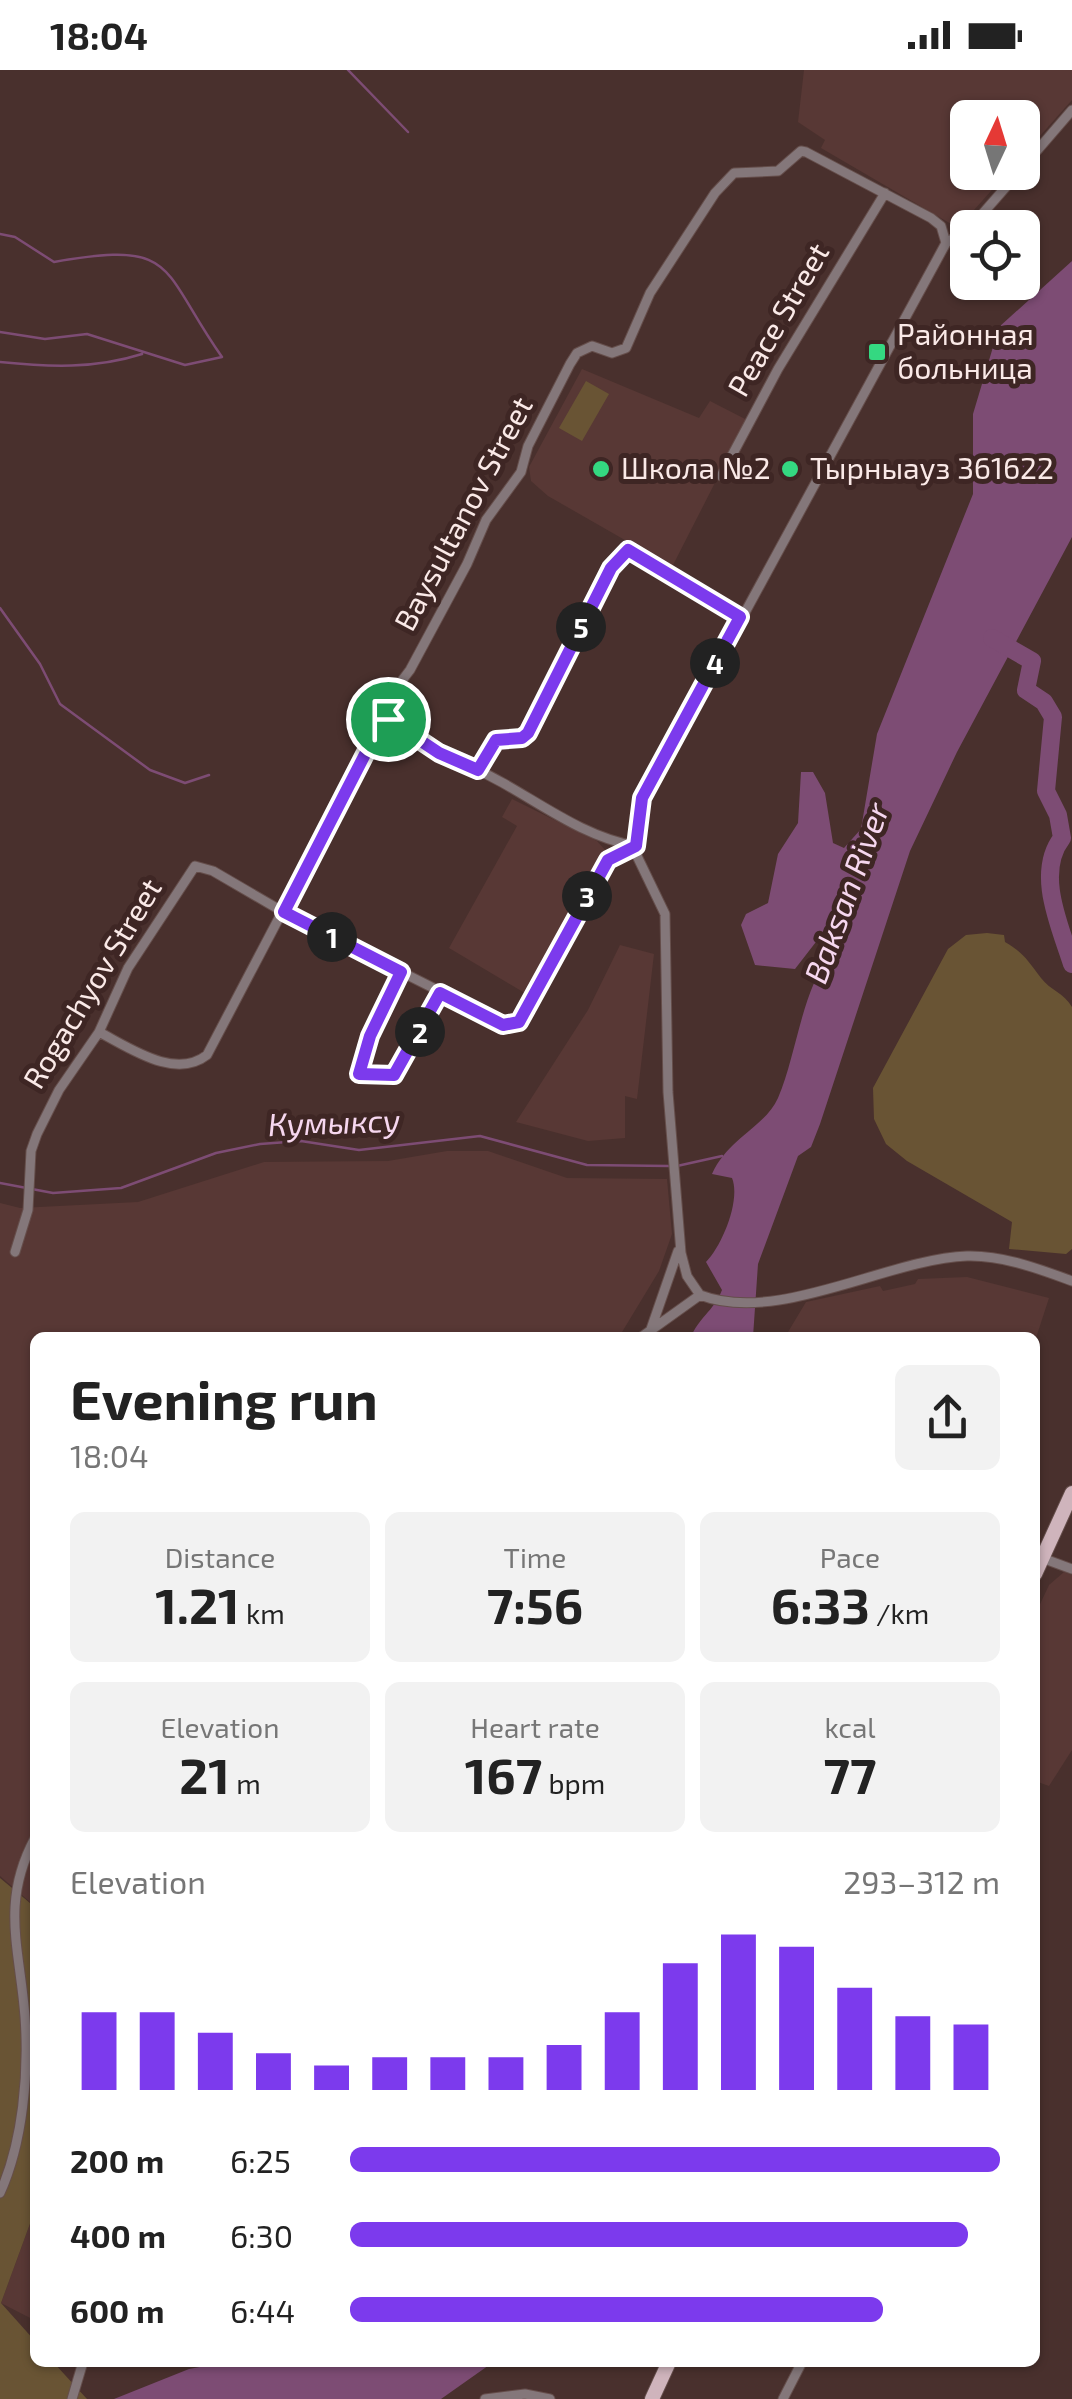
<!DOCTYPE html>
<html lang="en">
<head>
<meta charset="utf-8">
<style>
	:root { --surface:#fff; --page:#f2f2f2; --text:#222; --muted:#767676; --accent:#7c3aed }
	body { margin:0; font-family:"Exo 2",sans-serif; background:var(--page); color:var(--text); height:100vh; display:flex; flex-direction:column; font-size:38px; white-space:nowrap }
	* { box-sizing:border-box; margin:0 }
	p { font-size:32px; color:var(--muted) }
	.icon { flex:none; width:55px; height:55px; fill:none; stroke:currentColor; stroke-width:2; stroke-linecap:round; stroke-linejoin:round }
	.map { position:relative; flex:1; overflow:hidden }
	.panel { position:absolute; left:30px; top:1262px; width:1010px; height:1035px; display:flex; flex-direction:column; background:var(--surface); border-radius:15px; box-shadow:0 2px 8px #0004 }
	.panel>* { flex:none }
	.needle { width:65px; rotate:4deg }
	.fabs { position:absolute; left:950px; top:30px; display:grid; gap:20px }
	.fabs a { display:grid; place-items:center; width:90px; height:90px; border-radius:15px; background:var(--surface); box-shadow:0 2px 8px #0004; font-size:50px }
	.pin { position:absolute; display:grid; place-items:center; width:85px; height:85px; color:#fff; margin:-42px; border:5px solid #fff; border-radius:50%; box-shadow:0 2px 10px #0007 }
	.km { position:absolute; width:50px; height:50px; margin:-25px; border-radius:50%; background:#222; color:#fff; font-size:28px; line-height:50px; text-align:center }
	.round { display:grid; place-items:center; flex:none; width:105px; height:105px; border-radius:15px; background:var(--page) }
	.summary { display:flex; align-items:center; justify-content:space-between; height:170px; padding:0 40px }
	h1 { font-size:55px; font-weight:700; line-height:75px }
	.figures { display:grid; grid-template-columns:repeat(3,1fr); gap:15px; height:170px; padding:10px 40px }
	.figures div { display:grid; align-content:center; border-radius:15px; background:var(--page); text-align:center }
	.figures b { font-size:50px; font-weight:700 }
	.figures small { font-size:28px; font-weight:400 }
	.figures p { font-size:28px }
	.chart { height:280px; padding:20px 40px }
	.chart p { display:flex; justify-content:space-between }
	.chart svg { width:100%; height:180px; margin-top:10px; stroke:var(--accent); stroke-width:6 }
	ul { padding:0 40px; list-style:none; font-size:32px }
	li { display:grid; grid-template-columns:160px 120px 1fr; align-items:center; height:75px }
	li i { height:25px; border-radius:12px; background:var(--accent) }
	.status { display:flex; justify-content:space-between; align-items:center; height:70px; padding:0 50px; background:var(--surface); direction:ltr }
	.status svg { height:28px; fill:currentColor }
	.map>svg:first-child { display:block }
	.built { fill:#583835 }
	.green { fill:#695434 }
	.water { fill:#7d4c74 }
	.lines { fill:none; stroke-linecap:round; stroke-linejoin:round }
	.stream { stroke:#7d4c74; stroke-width:2.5 }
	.river { stroke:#7d4c74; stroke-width:18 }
	.street-casing { stroke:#654e4b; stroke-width:11 }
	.primary-casing { stroke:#654e4b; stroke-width:16 }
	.street { stroke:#84777a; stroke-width:9 }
	.primary { stroke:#cfb4bc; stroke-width:14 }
	.route-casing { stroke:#fff; stroke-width:20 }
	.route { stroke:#7c3aed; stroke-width:12 }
	.poi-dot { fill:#34d881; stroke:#3e2624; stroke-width:4 }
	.labels { text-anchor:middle; stroke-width:10; stroke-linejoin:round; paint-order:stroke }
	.street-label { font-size:30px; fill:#fae9e7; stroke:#3e2624 }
	.poi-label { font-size:30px; fill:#fae9e7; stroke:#3e2624; text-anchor:start }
	.water-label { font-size:32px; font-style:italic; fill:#f6d7ef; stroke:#3e2624 }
</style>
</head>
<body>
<div class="status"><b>18:04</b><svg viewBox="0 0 49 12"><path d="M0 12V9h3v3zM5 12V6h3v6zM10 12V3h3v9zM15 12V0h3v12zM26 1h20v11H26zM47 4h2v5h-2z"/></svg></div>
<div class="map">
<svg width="1072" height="2329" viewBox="0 0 1072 2329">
	<rect width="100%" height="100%" fill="#49302d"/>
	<path class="built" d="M804 0H1072V30L1023 85 1022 48H968V102L1007 103 958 158 821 78 825 70 798 52Z
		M582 299 699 348 710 331 747 350 672 497 548 426 531 411 529 397Z
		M512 729 597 771 605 780 528 925 449 878 517 756 502 747Z
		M620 875 654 884 637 1029 625 1026V1068L588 1071 516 1052 588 940Z
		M447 1081H488L567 1108 667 1109 672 1164 659 1201 619 1267 35 1268V1844L30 1832 0 1806V1133L20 1138 138 1132 264 1092 388 1091Z
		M967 1207 1049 1228 1035 1271 785 1267 806 1232 880 1216 883 1221 915 1214 918 1209Z
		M1064 1502 1072 1505V1680L1049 1716 1035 1711V1545L1049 1515Z
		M35 2140V2248L34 2250 1 2233Z"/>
	<path class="green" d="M586 311 609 324 582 371 559 358Z
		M987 863 1004 865 1005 872C1024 883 1028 891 1041 908 1050 920 1064 923 1072 937V1179L1066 1184 1009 1179 1012 1152 907 1091 886 1074 874 1049 873 1018 948 879 966 865Z
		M0 1808 30 1833 35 1844V2140L1 2233 35 2271V2292L54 2293 87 2329H0Z"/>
	<path class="water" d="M1072 191V467L957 682 910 781 820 1054 811 1077 798 1086 758 1194 753 1267 691 1268C697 1249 714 1241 722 1220L706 1192C722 1176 741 1130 732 1108L712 1104C729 1067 765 1057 778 1028 797 984 801 921 832 882L830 872 819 868 795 899 755 895 741 855 746 844 768 833 778 784 798 753 801 702H813L825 723 833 773 844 778 861 759 877 664 973 424V344L999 257Z
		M221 2293V2292L492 2293 441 2329H114L189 2299Z"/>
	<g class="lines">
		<path class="stream" d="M348 0 408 62
			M0 164 15 167 54 192C179 170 159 197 222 287L185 295 87 264 45 269 0 262
			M0 292C49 297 95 299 142 284
			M0 538 40 594 60 634 150 700 185 713 209 705
			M677 1096 722 1086
			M0 1113 53 1123 121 1118 216 1083 260 1074 301 1071 359 1080 480 1066 587 1095 669 1096"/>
		<path class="river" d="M992 568 1032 591 1026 620 1044 632 1053 647 1046 721 1058 745 1062 768C1035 803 1060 856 1072 894"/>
		<g class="street-casing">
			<path id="street" d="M1022 98 1072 40
				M970 158 1019 102
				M946 173 968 159
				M721 406 778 299 885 123
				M388 649C426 673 464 692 503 713 547 738 586 767 635 776
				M479 700 496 670 522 668 529 663 611 499 628 480 740 547
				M401 902 370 966 359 1004 394 1005 440 923
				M99 962C130 978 175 1010 207 985L374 667 388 649 397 617 410 600 467 494 486 450 521 402 528 376 570 294 577 283 592 276 612 283 626 278 650 223 715 123 734 103 778 101 801 81 806 82 931 148 941 156 946 173 637 741V786L665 844 668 1022 681 1183 687 1206 700 1225C778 1255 887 1189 967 1186 1003 1185 1039 1199 1072 1211
				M15 1182 28 1140 31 1081 37 1064 59 1020 99 962 128 898 195 796 213 801 292 847 509 956 524 943 608 790 635 776
				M651 1259 678 1181
				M640 1268 700 1225
				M1042 1488 1072 1499
				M0 2123C23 2072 29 2003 25 1947 20 1879 0 1833 35 1768
				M72 2329 83 2292
				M485 2329 525 2324 550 2329
				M783 2329 802 2292"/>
		</g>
		<g class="primary-casing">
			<path id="primary" d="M1035 1504 1072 1423
				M652 2329 669 2292"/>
		</g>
		<use href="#street" class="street"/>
		<use href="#primary" class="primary"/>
	</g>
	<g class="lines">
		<g class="route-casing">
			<path id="route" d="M628 480 740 547 642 728 636 776 608 790 519 952 503 955 440 923 394 1005 359 1004 370 966 401 902 284 842 378 659 388 649 439 683 478 700 496 670 522 668 528 663 611 498Z"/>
		</g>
		<use href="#route" class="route"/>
	</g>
	<g class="poi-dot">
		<rect x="867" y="272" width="20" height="20" rx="5"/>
		<circle cx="601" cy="399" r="10"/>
		<circle cx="790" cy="399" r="10"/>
	</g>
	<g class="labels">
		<g class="street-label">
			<text transform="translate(779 250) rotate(-60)" y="10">Peace Street</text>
			<text transform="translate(464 444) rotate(-62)" y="10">Baysultanov Street</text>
			<text transform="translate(93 914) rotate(-59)" y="10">Rogachyov Street</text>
		</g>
		<g class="poi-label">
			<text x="897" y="275">Районная<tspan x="897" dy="34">больница</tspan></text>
			<text x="621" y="409">Школа №2</text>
			<text x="810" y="409">Тырныауз 361622</text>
		</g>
		<g class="water-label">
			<text transform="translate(847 823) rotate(-70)" y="11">Baksan River</text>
			<text transform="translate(334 1053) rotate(-2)" y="11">Кумыксу</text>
		</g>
	</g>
</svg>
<div class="fabs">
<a><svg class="needle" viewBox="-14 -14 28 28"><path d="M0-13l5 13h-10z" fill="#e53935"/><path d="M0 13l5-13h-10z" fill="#767676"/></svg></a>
<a><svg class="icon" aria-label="locate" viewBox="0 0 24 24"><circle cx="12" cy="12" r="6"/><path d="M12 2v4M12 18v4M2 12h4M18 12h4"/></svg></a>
</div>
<div class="pin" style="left:388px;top:649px;background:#1e9e55"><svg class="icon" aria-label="arrive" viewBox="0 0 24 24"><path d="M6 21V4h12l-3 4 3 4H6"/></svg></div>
<b class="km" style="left:332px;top:867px">1</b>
<b class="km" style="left:420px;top:962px">2</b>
<b class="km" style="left:587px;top:826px">3</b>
<b class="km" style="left:715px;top:593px">4</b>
<b class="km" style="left:581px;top:557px">5</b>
<section class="panel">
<div class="summary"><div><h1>Evening run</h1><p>18:04</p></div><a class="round"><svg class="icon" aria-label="share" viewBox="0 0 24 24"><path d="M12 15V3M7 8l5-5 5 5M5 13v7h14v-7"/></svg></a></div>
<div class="figures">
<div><p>Distance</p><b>1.21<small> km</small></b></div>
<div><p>Time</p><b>7:56</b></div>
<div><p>Pace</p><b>6:33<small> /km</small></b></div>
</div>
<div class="figures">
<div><p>Elevation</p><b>21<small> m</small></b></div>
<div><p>Heart rate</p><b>167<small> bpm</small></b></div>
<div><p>kcal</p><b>77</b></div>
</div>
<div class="chart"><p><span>Elevation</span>293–312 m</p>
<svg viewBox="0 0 160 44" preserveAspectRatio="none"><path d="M5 44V25M15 44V25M25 44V30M35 44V35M45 44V38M55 44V36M65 44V36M75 44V36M85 44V33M95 44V25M105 44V13M115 44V6M125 44V9M135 44V19M145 44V26M155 44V28"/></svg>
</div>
<ul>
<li><b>200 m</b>6:25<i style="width:100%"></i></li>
<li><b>400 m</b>6:30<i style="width:95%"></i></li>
<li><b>600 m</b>6:44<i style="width:82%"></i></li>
</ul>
</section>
</div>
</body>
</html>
